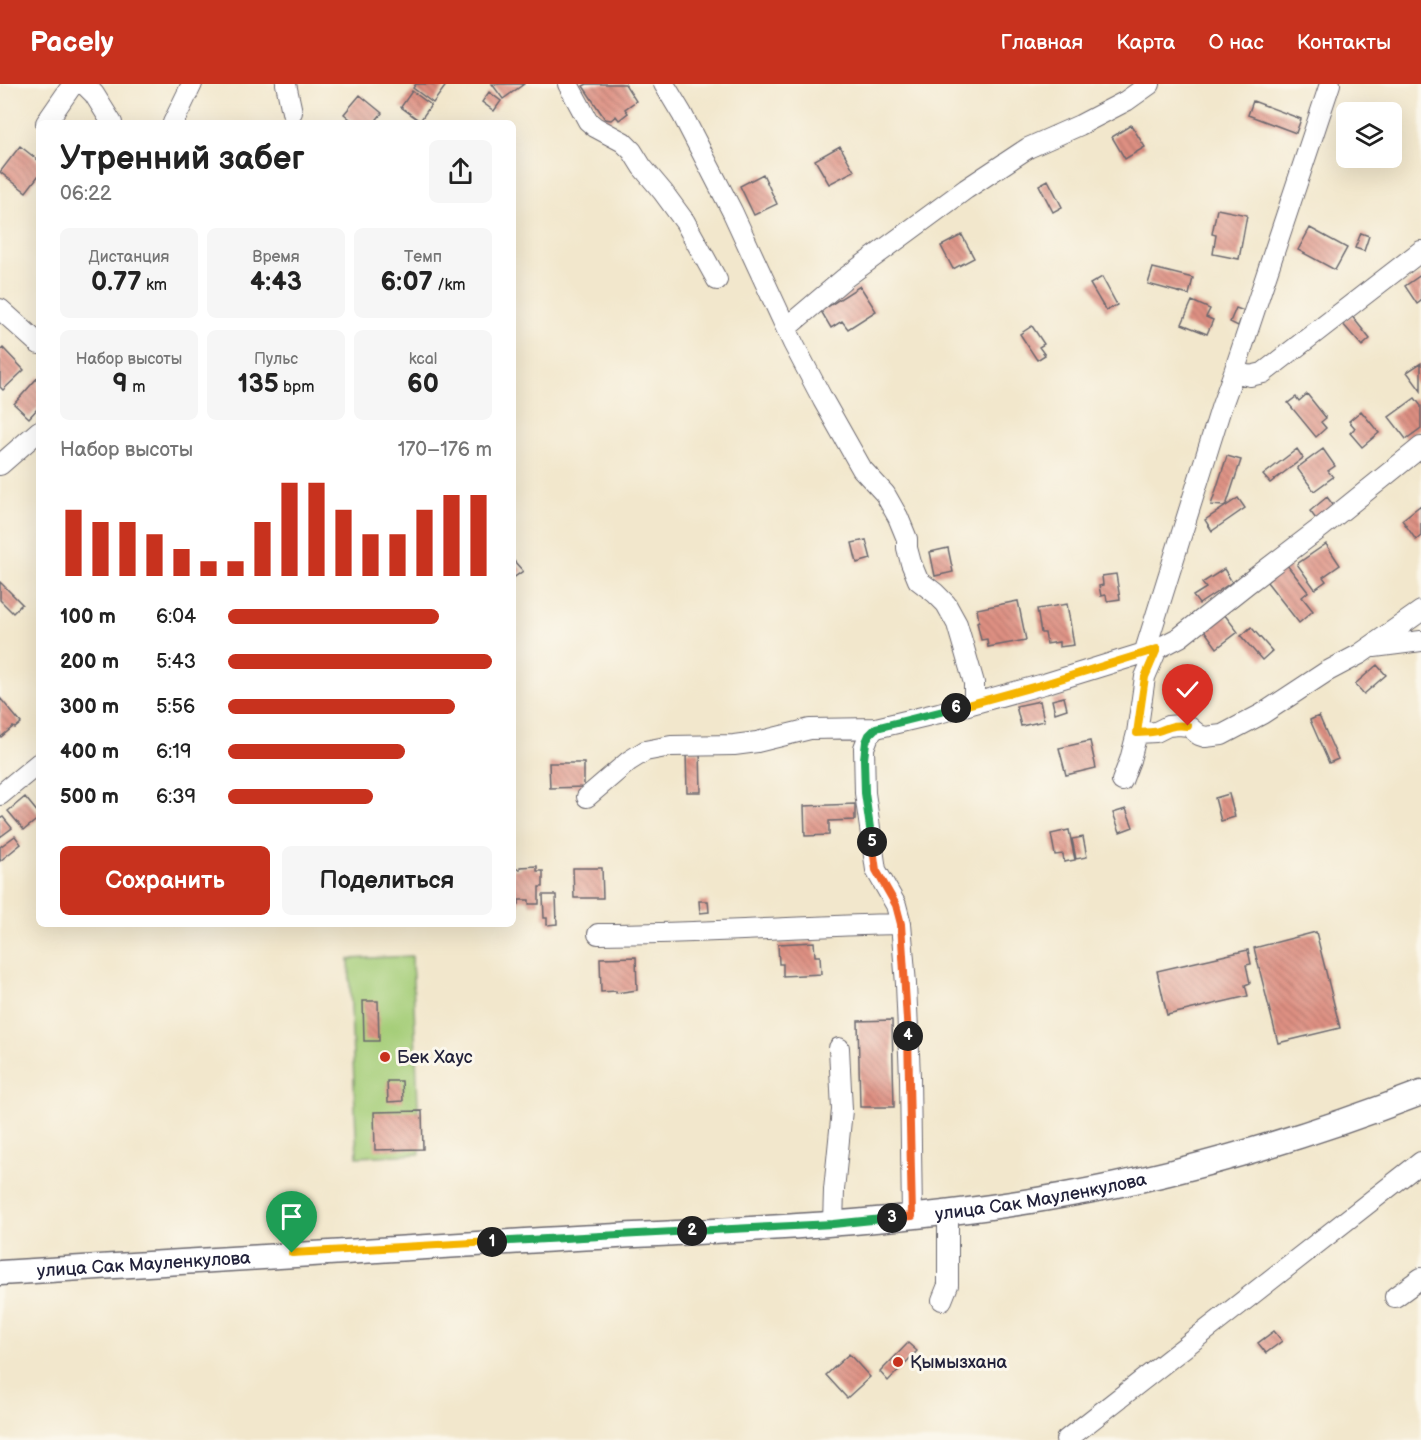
<!DOCTYPE html>
<html lang="ru">
<head>
<meta charset="utf-8">
<style>
	:root { --surface:#fff; --page:#f6f6f6; --text:#222; --muted:#767676; --accent:#c8321e }
	body { margin:0; font-family:"Balsamiq Sans",sans-serif; background:var(--page); color:var(--text); height:100vh; display:flex; flex-direction:column; font-size:22px; white-space:nowrap }
	* { box-sizing:border-box; margin:0 }
	p { font-size:20px; color:var(--muted) }
	.icon { flex:none; width:33px; height:33px; fill:none; stroke:currentColor; stroke-width:2; stroke-linecap:round; stroke-linejoin:round }
	.map { position:relative; flex:1; overflow:hidden }
	.sheet { position:absolute; left:36px; top:36px; width:480px; height:807px; display:flex; flex-direction:column; background:var(--surface); border-radius:9px; box-shadow:0 6px 24px #0002 }
	.sheet>* { flex:none }
	.fabs { position:absolute; left:1336px; top:18px; display:grid; gap:12px }
	.fabs a { display:grid; place-items:center; width:66px; height:66px; border-radius:9px; background:var(--surface); box-shadow:0 6px 24px #0002; font-size:30px }
	.pin { position:absolute; display:grid; place-items:center; width:51px; height:51px; color:#fff; margin:-62px -26px; border-radius:50% 50% 50% 0; rotate:-45deg; box-shadow:0 0 6px #0007 }
	.pin .icon { rotate:45deg }
	.km { position:absolute; width:30px; height:30px; margin:-15px; border-radius:50%; background:#222; color:#fff; font-size:16px; line-height:30px; text-align:center }
	.round { display:grid; place-items:center; flex:none; width:63px; height:63px; border-radius:9px; background:var(--page) }
	.summary { display:flex; align-items:center; justify-content:space-between; height:102px; padding:0 24px }
	h1 { font-size:33px; font-weight:600; line-height:45px }
	.stats { display:grid; grid-template-columns:repeat(3,1fr); gap:9px; height:102px; padding:6px 24px }
	.stats div { display:grid; align-content:center; border-radius:9px; background:var(--page); text-align:center }
	.stats b { font-size:26px; font-weight:600 }
	.stats small { font-size:16px; font-weight:400 }
	.stats p { font-size:16px }
	.chart { height:168px; padding:12px 24px }
	.chart p { display:flex; justify-content:space-between }
	.chart svg { width:100%; height:108px; margin-top:6px; stroke:var(--accent); stroke-width:6 }
	.button { display:flex; gap:12px; margin-top:auto; padding:12px 24px }
	.button a { flex:1; height:69px; border-radius:9px; background:var(--accent); color:#fff; font-size:24px; font-weight:600; line-height:69px; text-align:center }
	.button a+a { background:var(--page); color:var(--text) }
	ul { padding:0 24px; list-style:none; font-size:20px }
	li { display:grid; grid-template-columns:96px 72px 1fr; align-items:center; height:45px }
	li i { height:15px; border-radius:8px; background:var(--accent) }
	header { display:flex; align-items:center; gap:36px; box-sizing:border-box; height:84px; padding:0 30px; background:var(--accent); color:#fff }
	header strong { font-size:28px }
	nav { display:flex; gap:33px; margin-inline-start:auto; font-size:21px }
	.map>svg:first-child { display:block }
	.park { fill:#a6ce79; stroke:#64785a; stroke-width:1.5 }
	.building { fill:url(#building-back-hatch) }
	.lines { fill:none; stroke-linecap:round; stroke-linejoin:round }
	.minor-casing { stroke:#6b676e; stroke-width:22 }
	.major-casing { stroke:#6b676e; stroke-width:27 }
	.minor { stroke:#fff; stroke-width:20 }
	.major { stroke:#fff; stroke-width:24 }
	.split-1-casing { stroke:#fff; stroke-width:12 }
	.split-2-casing { stroke:#fff; stroke-width:12 }
	.split-3-casing { stroke:#fff; stroke-width:12 }
	.split-4-casing { stroke:#fff; stroke-width:12 }
	.split-5-casing { stroke:#fff; stroke-width:12 }
	.split-6-casing { stroke:#fff; stroke-width:12 }
	.split-7-casing { stroke:#fff; stroke-width:12 }
	.split-8-casing { stroke:#fff; stroke-width:12 }
	.split-1 { stroke:#f5b400; stroke-width:8 }
	.split-2 { stroke:#22a559; stroke-width:8 }
	.split-3 { stroke:#22a559; stroke-width:8 }
	.split-4 { stroke:#f0652b; stroke-width:8 }
	.split-5 { stroke:#f0652b; stroke-width:8 }
	.split-6 { stroke:#22a559; stroke-width:8 }
	.split-7 { stroke:#f5b400; stroke-width:8 }
	.split-8 { stroke:#f5b400; stroke-width:8 }
	.poi-dot { fill:#c8321e; stroke:#fbf7ec; stroke-width:2 }
	.labels { text-anchor:middle; stroke-width:6; stroke-linejoin:round; paint-order:stroke }
	.poi-label { font-size:18px; fill:#22223b; stroke:#fbf7ec; text-anchor:start }
	.street-label { font-size:18px; fill:#22223b; stroke:#fbf7ec }
</style>
</head>
<body>
<header>
<strong>Pacely</strong>
<nav><a>Главная</a><a>Карта</a><a>О нас</a><a>Контакты</a></nav>
</header>
<div class="map">
<svg width="1421" height="1356" viewBox="0 0 1421 1356">
	<defs>
		<pattern id="building-back-hatch" width="6" height="6" patternUnits="userSpaceOnUse" patternTransform="scale(1.5)"><rect width="6" height="6" fill="#de9082"/><path d="M-1 5l2 2M0 0l6 6M5-1l2 2" fill="none" stroke="#b4756c"/></pattern>
	</defs>
	<rect width="100%" height="100%" fill="#fbf7ec"/>
	<filter id="ink" filterUnits="userSpaceOnUse"><feTurbulence type="fractalNoise" baseFrequency=".0167" numOctaves="2"/><feDisplacementMap in="SourceGraphic" scale="12" xChannelSelector="R" yChannelSelector="G"/><feConvolveMatrix kernelMatrix="1 2 1 2 8 2 1 2 1" color-interpolation-filters="sRGB"/></filter>
	<filter id="wash" filterUnits="userSpaceOnUse"><feTurbulence type="fractalNoise" baseFrequency=".008" numOctaves="4" result="noise"/><feDisplacementMap in="SourceGraphic" scale="24" xChannelSelector="R" yChannelSelector="G"/><feGaussianBlur stdDeviation="1.35" result="paint"/><feColorMatrix in="noise" values="0 0 0 0 0 0 0 0 0 0 0 0 0 0 0 0 0 1.4 0 .05"/><feComposite in="paint" operator="in"/></filter>
	<g filter="url(#wash)">
		<rect width="100%" height="100%" fill="#f2e7cc"/>
		<path class="park" d="M412 872 420 1070 357 1073 349 875Z"/>
		<g id="blocks">
			<path class="building" d="M416 0H447L433 19 413 4Z
				M492 0H524L503 15Z
				M587 0H625L636 17 625 25 628 29 619 36 616 32 611 36 605 35 583 2Z
				M412 7 431 21 420 37 401 23Z
				M489 8 501 17 494 27 482 18Z
				M360 11 382 29 374 39H355L344 30Z
				M1253 17 1301 35 1296 49 1248 31Z
				M1131 41 1145 63 1125 75 1112 53Z
				M20 62 39 77V91L26 108 0 88Z
				M840 62 854 87 829 100 815 76Z
				M763 90 777 120 754 131 740 102Z
				M1048 96 1062 123 1053 128 1039 101Z
				M1217 125 1247 131 1239 175 1213 170 1216 151 1212 150Z
				M1310 144 1347 164 1335 186 1298 166Z
				M1361 149 1369 152 1364 167 1355 164Z
				M962 151 974 174 953 185 941 162Z
				M1153 184 1193 194 1189 211 1148 200Z
				M1421 191V217L1417 220 1405 202Z
				M1102 193 1117 221 1106 227 1090 200Z
				M860 202 876 227 848 245 842 237 831 244 821 227Z
				M1192 217 1210 225 1206 233 1213 236 1207 250 1182 240Z
				M1236 224 1244 227 1238 242 1230 238Z
				M1351 231 1370 255 1362 262 1342 239Z
				M1032 242 1044 260 1039 263 1045 271 1037 276 1020 250Z
				M3 264 24 286 3 306 0 303V267Z
				M1421 279V307L1407 288Z
				M39 292V323L29 334 14 320Z
				M1307 310 1326 334 1321 338 1326 344 1316 353 1288 319 1296 313 1299 317Z
				M1415 314 1421 322V344L1406 355 1389 333Z
				M1361 327 1379 349 1362 363 1350 349 1355 344 1349 337Z
				M1297 365 1303 374 1270 399 1263 391Z
				M1323 365 1335 382 1328 387 1333 393 1314 407 1297 384Z
				M1227 372 1241 376 1227 419 1224 422 1211 421Z
				M1327 413 1333 421 1316 435 1310 427Z
				M1238 414 1245 424 1212 447 1205 436Z
				M1421 421V452L1416 456 1402 436Z
				M866 456 871 475 857 479 852 459Z
				M1326 460 1340 481 1323 493 1326 497 1315 505 1297 480Z
				M948 464 953 488 935 492 930 468Z
				M514 477 523 487 513 494V478Z
				M1287 481 1308 508 1302 513 1313 527 1299 539 1267 498Z
				M1224 485 1232 498 1199 520 1193 512 1206 504 1202 499Z
				M1116 490 1120 515 1107 517 1106 511 1101 512 1099 502 1103 501 1102 492Z
				M0 498 22 520 13 529 0 516Z
				M1018 517 1026 556 988 563 987 555 981 556 977 538 979 537 977 525Z
				M1067 520 1074 561 1059 563V558L1047 560 1045 549H1041L1037 525Z
				M1224 530 1238 548 1217 564 1204 546Z
				M1251 543 1272 567 1262 576 1241 552Z
				M1377 581 1386 591 1364 610 1355 600Z
				M1064 613 1067 625 1055 629 1052 616Z
				M0 614 21 639 15 644 13 643 1 653 0 652Z
				M1040 617 1044 637 1021 642 1016 622Z
				M1319 632 1338 675 1329 679 1310 636Z
				M1090 657 1096 684 1066 691 1059 664Z
				M686 667H700L701 708H687Z
				M549 679H584V703L550 704Z
				M1229 710 1235 733 1221 737 1215 714Z
				M25 713 39 730V734L24 746 8 727Z
				M855 720V736L829 737V751L805 752 804 722Z
				M1126 725 1133 743 1120 748 1113 729Z
				M3 733 12 744 0 753V735Z
				M1069 746 1075 776 1064 778 1063 770 1055 771 1051 750Z
				M15 752 21 760 0 777V763Z
				M1083 753 1087 773 1076 775 1072 755Z
				M537 782V787H543V803H539V820H529V816H519V820H513V785H520V783Z
				M573 784H602L603 814H574Z
				M543 811H556L557 840 547 841V834H544Z
				M699 817H708L709 828 700 829Z
				M1316 848 1340 944 1278 959 1254 864Z
				M814 858 815 872H820L821 890 783 892V880H779L778 860Z
				M1248 866 1251 880 1246 881 1250 899 1245 901 1248 912 1167 931 1157 887Z
				M636 873 637 906 616 909V907L601 908 600 874Z
				M363 917H378L379 957H364Z
				M892 936 894 1023H860L858 937Z
				M387 997H402L403 1017 388 1018Z
				M422 1027 423 1065 375 1066 374 1028Z
				M1274 1247 1282 1257 1266 1269 1258 1259Z
				M908 1259 917 1267 888 1297 880 1288Z
				M849 1270 870 1293 847 1314 826 1291Z"/>
		</g>
	</g>
	<g filter="url(#ink)">
		<use href="#blocks" fill-opacity="0" stroke="#6b676e" stroke-width="1.5"/>
		<g class="lines">
			<g class="minor-casing">
				<path id="minor" d="M84 0 94 10 112 39
					M286 0 292 28
					M568 0 588 37 595 43 623 58 632 67 642 83 663 108 685 138 717 196
					M664 0 682 30 732 127 793 259 823 316 862 385 885 410 898 433 907 455V464L911 479 918 496 935 509 946 520 957 540 974 599V619
					M46 39 73 0
					M173 39 192 0
					M0 225 39 260
					M786 244 845 194 966 105 1028 64 1080 41 1126 17 1150 0
					M1234 288 1250 292 1263 289 1421 167
					M0 381 39 347
					M1374 563 1421 557
					M1144 570 1221 324 1234 288 1330 0
					M876 644 869 651 864 664 865 709 876 786 896 821 901 840 906 900 910 993 912 1132
					M1137 649 1156 648 1168 642 1179 641 1188 642 1199 651 1205 653 1222 651 1262 630 1326 588 1360 570 1421 527
					M1122 697 1130 676 1137 649 1145 593 1157 565
					M0 711 39 679
					M587 713 629 677 645 667 671 662 734 661 757 658 810 645 876 644 939 629 1044 600 1157 565 1180 553 1247 500 1323 442 1421 363
					M598 850C700 850 800 842 901 840
					M833 1140 834 1106 842 1026 839 964
					M1395 1213 1421 1194
					M942 1216 948 1201V1128
					M1066 1356 1421 1078"/>
			</g>
			<g class="major-casing">
				<g id="major">
					<path id="s1" d="M0 1189C181 1178 361 1166 541 1156 714 1146 889 1143 1060 1112 1184 1090 1304 1054 1421 1009"/>
				</g>
			</g>
			<use href="#minor" class="minor"/>
			<use href="#major" class="major"/>
		</g>
	</g>
	<g class="lines" filter="url(#ink)">
		<g class="split-1-casing">
			<path id="split-1" d="M292 1169 492 1158"/>
		</g>
		<g class="split-2-casing">
			<path id="split-2" d="M492 1158 692 1147"/>
		</g>
		<g class="split-3-casing">
			<path id="split-3" d="M692 1147 833 1140 892 1134"/>
		</g>
		<g class="split-4-casing">
			<path id="split-4" d="M892 1134 912 1132 908 952"/>
		</g>
		<g class="split-5-casing">
			<path id="split-5" d="M872 758 876 786 896 821 901 840 908 952"/>
		</g>
		<g class="split-6-casing">
			<path id="split-6" d="M872 758 865 709 864 675 866 658 869 651 876 644 956 624"/>
		</g>
		<g class="split-7-casing">
			<path id="split-7" d="M956 624 1044 600 1148 568"/>
		</g>
		<g class="split-8-casing">
			<path id="split-8" d="M1148 568 1157 565 1145 593 1137 649C1144 648 1152 649 1158 647 1170 643 1174 640 1188 642"/>
		</g>
		<use href="#split-1" class="split-1"/>
		<use href="#split-2" class="split-2"/>
		<use href="#split-3" class="split-3"/>
		<use href="#split-4" class="split-4"/>
		<use href="#split-5" class="split-5"/>
		<use href="#split-6" class="split-6"/>
		<use href="#split-7" class="split-7"/>
		<use href="#split-8" class="split-8"/>
	</g>
	<g class="poi-dot">
		<circle cx="385" cy="973" r="6"/>
		<circle cx="898" cy="1278" r="6"/>
	</g>
	<g class="labels">
		<g class="poi-label">
			<text x="397" y="979">Бек Хаус</text>
			<text x="910" y="1284">Қымызхана</text>
		</g>
		<g class="street-label">
			<text dy="6" stroke="none"><textPath href="#s1" startOffset="1044">улица Сак Мауленкулова</textPath></text>
			<text dy="6" stroke="none"><textPath href="#s1" startOffset="144">улица Сак Мауленкулова</textPath></text>
		</g>
	</g>
</svg>
<div class="fabs">
<a><svg class="icon" aria-label="layers" viewBox="0 0 24 24"><path d="M12 4l9 5-9 5-9-5zM3 14l9 5 9-5"/></svg></a>
</div>
<div class="pin" style="left:292px;top:1169px;background:#1e9e55"><svg class="icon" aria-label="arrive" viewBox="0 0 24 24"><path d="M6 21V4h12l-3 4 3 4H6"/></svg></div>
<div class="pin" style="left:1188px;top:642px;background:#d93025"><svg class="icon" aria-label="check" viewBox="0 0 24 24"><path d="M5 12l5 5 9-10"/></svg></div>
<b class="km" style="left:492px;top:1158px">1</b>
<b class="km" style="left:692px;top:1147px">2</b>
<b class="km" style="left:892px;top:1134px">3</b>
<b class="km" style="left:908px;top:952px">4</b>
<b class="km" style="left:872px;top:758px">5</b>
<b class="km" style="left:956px;top:624px">6</b>
<section class="sheet">
<div class="summary"><div><h1>Утренний забег</h1><p>06:22</p></div><a class="round"><svg class="icon" aria-label="share" viewBox="0 0 24 24"><path d="M12 15V3M7 8l5-5 5 5M5 13v7h14v-7"/></svg></a></div>
<div class="stats">
<div><p>Дистанция</p><b>0.77<small> km</small></b></div>
<div><p>Время</p><b>4:43</b></div>
<div><p>Темп</p><b>6:07<small> /km</small></b></div>
</div>
<div class="stats">
<div><p>Набор высоты</p><b>9<small> m</small></b></div>
<div><p>Пульс</p><b>135<small> bpm</small></b></div>
<div><p>kcal</p><b>60</b></div>
</div>
<div class="chart"><p><span>Набор высоты</span>170–176 m</p>
<svg viewBox="0 0 160 44" preserveAspectRatio="none"><path d="M5 44V17M15 44V22M25 44V22M35 44V27M45 44V33M55 44V38M65 44V38M75 44V22M85 44V6M95 44V6M105 44V17M115 44V27M125 44V27M135 44V17M145 44V11M155 44V11"/></svg>
</div>
<ul>
<li><b>100 m</b>6:04<i style="width:80%"></i></li>
<li><b>200 m</b>5:43<i style="width:100%"></i></li>
<li><b>300 m</b>5:56<i style="width:86%"></i></li>
<li><b>400 m</b>6:19<i style="width:67%"></i></li>
<li><b>500 m</b>6:39<i style="width:55%"></i></li>
</ul>
<div class="button"><a>Сохранить</a><a>Поделиться</a></div>
</section>
</div>
</body>
</html>
